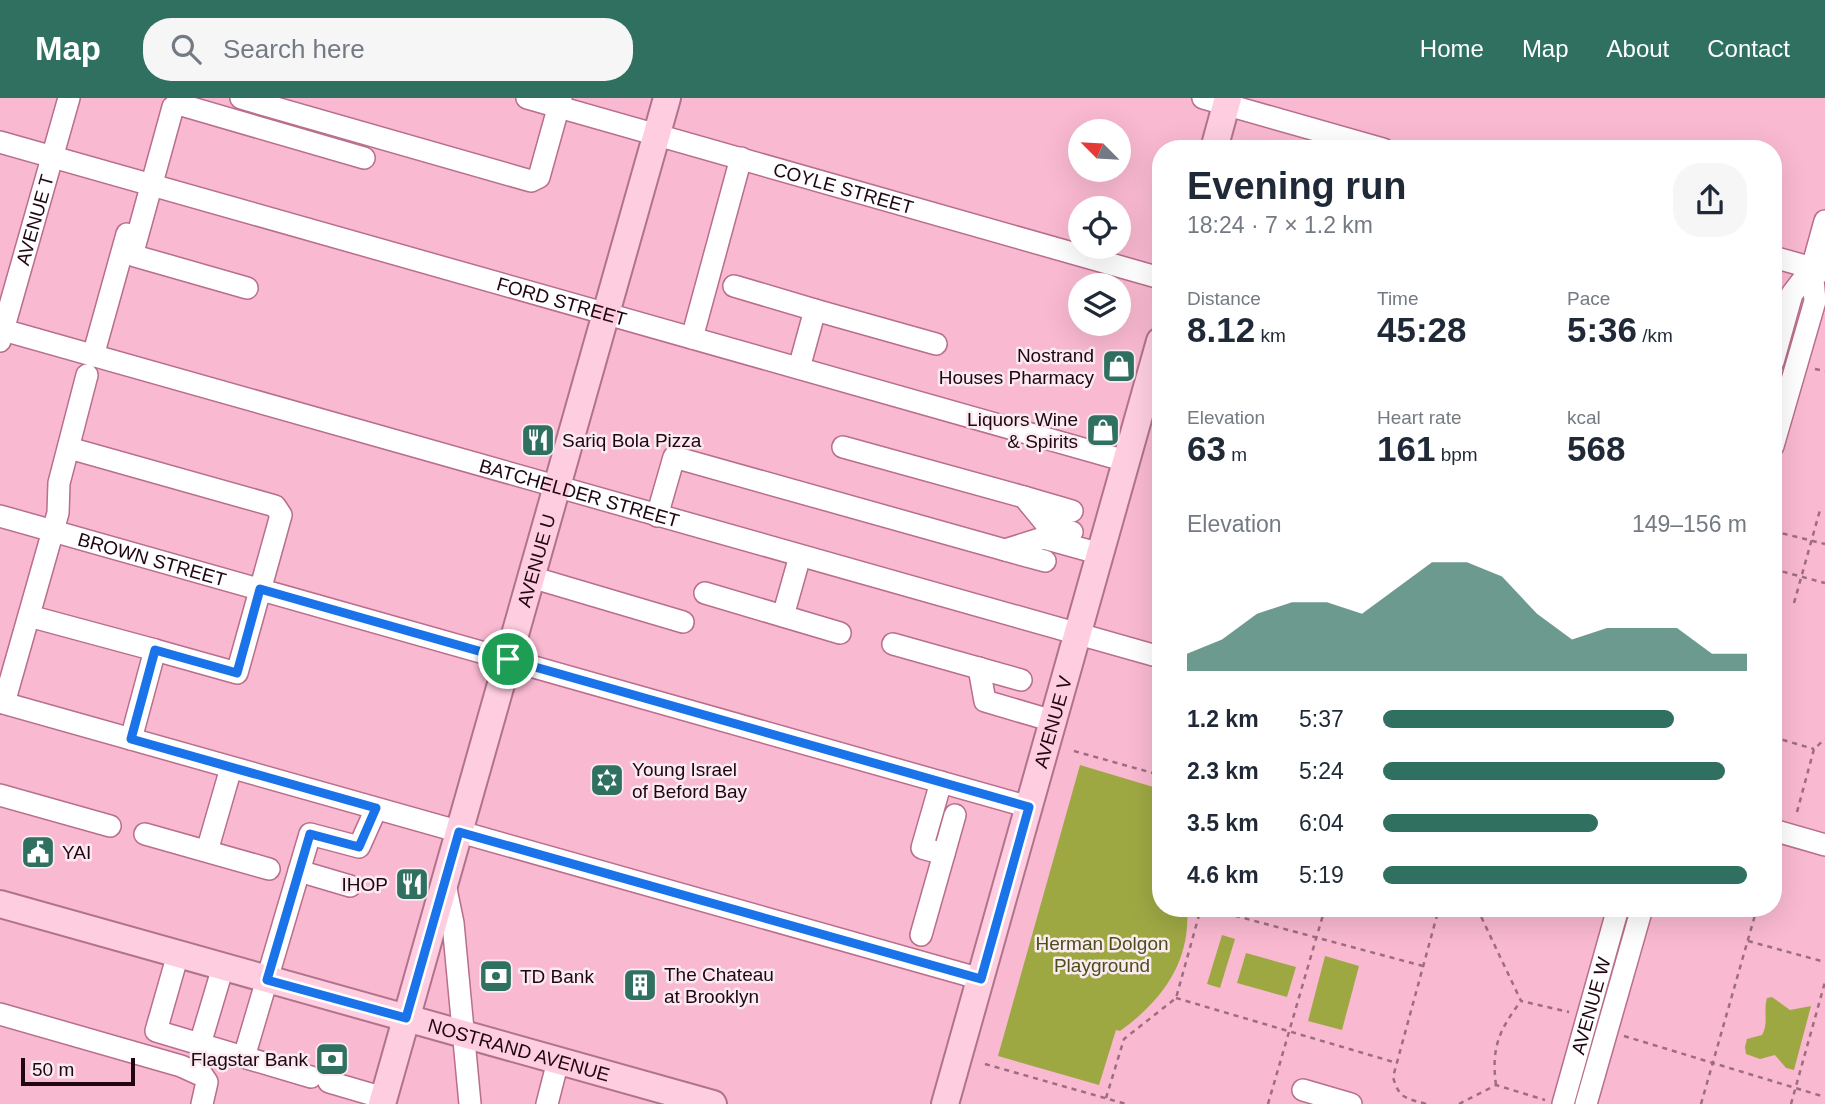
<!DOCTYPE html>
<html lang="en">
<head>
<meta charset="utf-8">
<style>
	:root { --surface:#fff; --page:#f6f6f7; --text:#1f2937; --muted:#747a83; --accent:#2f7060 }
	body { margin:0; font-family:Arial,sans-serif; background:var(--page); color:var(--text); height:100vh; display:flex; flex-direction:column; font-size:26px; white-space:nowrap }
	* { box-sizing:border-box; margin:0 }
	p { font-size:23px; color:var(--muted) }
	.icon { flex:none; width:38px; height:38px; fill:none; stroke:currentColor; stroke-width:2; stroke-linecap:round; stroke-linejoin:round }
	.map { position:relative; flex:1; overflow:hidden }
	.panel { position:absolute; left:1152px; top:42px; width:630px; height:777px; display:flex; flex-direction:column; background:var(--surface); border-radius:28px; box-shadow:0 7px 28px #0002 }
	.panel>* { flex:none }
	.needle { width:46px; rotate:294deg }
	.buttons { position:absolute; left:1068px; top:21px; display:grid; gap:14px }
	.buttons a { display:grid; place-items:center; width:63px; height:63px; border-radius:50%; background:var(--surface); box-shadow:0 7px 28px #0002; font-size:35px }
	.scale { position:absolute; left:21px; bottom:18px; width:114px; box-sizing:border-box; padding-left:7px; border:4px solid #200612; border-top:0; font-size:19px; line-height:24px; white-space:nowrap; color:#200612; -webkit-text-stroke:5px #fbeaf0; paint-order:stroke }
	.pin { position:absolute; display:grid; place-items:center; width:60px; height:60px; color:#fff; margin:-30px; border:4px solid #fff; border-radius:50%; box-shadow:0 2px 7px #0007 }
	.round { display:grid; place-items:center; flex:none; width:74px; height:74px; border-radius:28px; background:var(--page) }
	.head { display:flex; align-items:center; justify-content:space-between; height:119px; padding:0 35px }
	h1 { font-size:38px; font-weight:700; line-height:52px }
	.stats { display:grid; grid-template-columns:repeat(3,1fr); gap:10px; height:119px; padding:7px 35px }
	.stats div { display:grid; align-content:center }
	.stats b { font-size:35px; font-weight:700 }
	.stats small { font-size:19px; font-weight:400 }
	.stats p { font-size:19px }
	.chart { height:196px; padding:14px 35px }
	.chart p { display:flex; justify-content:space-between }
	.chart svg { width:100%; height:126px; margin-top:7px; fill:var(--accent); opacity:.7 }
	ul { padding:0 35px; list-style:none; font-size:23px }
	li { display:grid; grid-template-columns:112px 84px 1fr; align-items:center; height:52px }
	li i { height:18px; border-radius:9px; background:var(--accent) }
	header { display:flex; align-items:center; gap:42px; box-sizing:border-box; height:98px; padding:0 35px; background:var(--accent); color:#fff }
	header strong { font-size:33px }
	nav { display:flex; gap:38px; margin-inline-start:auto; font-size:24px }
	.search { width:490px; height:63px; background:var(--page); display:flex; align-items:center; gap:18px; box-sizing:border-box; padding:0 24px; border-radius:28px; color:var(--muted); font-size:26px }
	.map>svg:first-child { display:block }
	.green { fill:#9ea843 }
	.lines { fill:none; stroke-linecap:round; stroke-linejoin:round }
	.minor-casing { stroke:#b86e8c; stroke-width:24 }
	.major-casing { stroke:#b0738b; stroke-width:30 }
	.path { stroke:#9d6d80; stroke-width:2.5; stroke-dasharray:5 5; stroke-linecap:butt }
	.minor { stroke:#fff; stroke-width:21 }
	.major { stroke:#fecee0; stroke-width:26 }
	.route-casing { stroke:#fff; stroke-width:14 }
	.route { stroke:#1a73e8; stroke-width:9 }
	.labels { text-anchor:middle; stroke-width:5; stroke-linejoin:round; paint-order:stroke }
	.street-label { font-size:19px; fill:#200612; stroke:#fbeaf0 }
	.poi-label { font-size:19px; fill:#200612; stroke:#fbeaf0; text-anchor:start }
	.park-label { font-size:19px; fill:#4a5019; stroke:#fbeaf0 }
</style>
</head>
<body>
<header>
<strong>Map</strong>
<div class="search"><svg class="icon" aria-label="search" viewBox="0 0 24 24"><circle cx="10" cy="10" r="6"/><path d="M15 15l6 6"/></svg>Search here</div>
<nav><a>Home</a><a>Map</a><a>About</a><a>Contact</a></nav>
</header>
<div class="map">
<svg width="1825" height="1006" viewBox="0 0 1825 1006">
	<rect width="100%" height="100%" fill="#f9b9d1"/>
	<path class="green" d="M1080 667 1160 691V810H1187C1191 864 1162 903 1120 933L1116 932 1099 987 998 958Z
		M1222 837 1235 841 1220 890 1207 886Z
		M1246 855 1296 869 1287 899 1237 885Z
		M1325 858 1359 868 1342 932 1308 923Z
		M1772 899 1790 912 1811 908 1794 972 1786 970 1775 957 1760 961 1746 956 1745 949 1747 941 1762 937C1769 925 1763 913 1767 900Z"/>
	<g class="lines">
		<g class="minor-casing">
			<g id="minor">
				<path d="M241 0 531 83 539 79 561 0"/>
				<path id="s1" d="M527 0 1160 180"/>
				<path d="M1203 0 1383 51"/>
				<path id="s2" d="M0 44 1126 363"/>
				<path d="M1773 159 1823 173"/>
				<path d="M734 188 815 212 799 270"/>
				<path d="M247 190 135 158 133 154 173 9 178 6 364 60"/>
				<path d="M815 212 936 246"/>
				<path id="s3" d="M0 231 1160 559"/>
				<path d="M692 240 741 60"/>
				<path id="s4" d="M0 243 69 0"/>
				<path d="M93 258 127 136"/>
				<path d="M1773 264 1792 196 1812 170"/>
				<path d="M1773 348 1815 203 1812 170 1825 123"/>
				<path d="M843 349 1024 399 1047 427 1072 434"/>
				<path d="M69 350 275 408 281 417 237 575 155 552"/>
				<path d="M1024 399 1072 413"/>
				<path id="s5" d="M0 418 1029 709"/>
				<path d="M657 418 674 359 1005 452 1043 440 1101 456"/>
				<path d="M1005 452 1045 463"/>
				<path d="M531 479 683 524"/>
				<path d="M705 495 840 535"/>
				<path d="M29 518 155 552 131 641"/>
				<path d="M783 518 800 458"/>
				<path d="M893 546 1021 582"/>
				<path d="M979 570 985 603 1053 623"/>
				<path d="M0 604 981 881"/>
				<path d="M4 605 58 415 59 385 87 277"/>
				<path d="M941 684 922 750 944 756 955 717"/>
				<path d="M0 697 110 728"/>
				<path d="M1773 732 1825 747"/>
				<path d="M145 736 269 771"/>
				<path d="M207 753 231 670"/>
				<path d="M299 773 350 788"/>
				<path d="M445 786 453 825 470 1006"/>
				<path d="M921 837 944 756"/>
				<path d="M178 856 156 933 311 979"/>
				<path d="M0 916 181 968 203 978 207 984 202 1006"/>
				<path d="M200 946 223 869"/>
				<path d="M244 959 310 736 359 749 376 711"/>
				<path d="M329 984 384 1000"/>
				<path d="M1303 992 1351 1006"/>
				<path d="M547 1006 558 963"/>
				<path id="s6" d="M1563 1006 1618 810"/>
				<path d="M1586 1006 1642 810"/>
			</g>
		</g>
		<g class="major-casing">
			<g id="major">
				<path d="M1214 51 1228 0"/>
				<path id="s7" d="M0 806 713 1006"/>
				<path id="s8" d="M382 1006 667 0"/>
				<path id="s9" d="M945 1006 1160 243"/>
			</g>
		</g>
		<path class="path" d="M1815 271 1825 273
			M1773 433 1825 446
			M1773 471 1825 485
			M1794 505 1820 412
			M1773 639 1814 651
			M1074 653 1160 677
			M1797 714 1814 651 1825 641
			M1206 810 1423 868
			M1477 810 1521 903 1569 914
			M1748 843 1825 864
			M1176 900 1397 965
			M1624 938 1825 999
			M985 966 1126 1006
			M1496 987C1491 950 1499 932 1521 903
			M1106 1000 1124 941 1176 900 1201 810
			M1268 1006 1325 810
			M1426 1006C1406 1000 1399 1001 1393 979L1439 810
			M1459 1006 1496 987 1545 1002
			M1701 1006 1757 810
			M1791 1006 1825 884"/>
		<use href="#minor" class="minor"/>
		<use href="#major" class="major"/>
	</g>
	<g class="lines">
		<g class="route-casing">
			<path id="route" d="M260 491 1029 709 981 881 459 734 406 920 267 882 310 736 359 749 376 710 131 641 155 552 237 575Z"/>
		</g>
		<use href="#route" class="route"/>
	</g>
	<defs>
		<g id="shop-square" transform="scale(1.75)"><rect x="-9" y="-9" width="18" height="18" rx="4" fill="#2f7060" stroke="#fbeaf0"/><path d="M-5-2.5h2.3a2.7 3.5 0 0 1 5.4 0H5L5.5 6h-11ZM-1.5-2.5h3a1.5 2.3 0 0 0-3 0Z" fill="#fff"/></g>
		<g id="restaurant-square" transform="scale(1.75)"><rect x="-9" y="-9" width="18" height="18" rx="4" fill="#2f7060" stroke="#fbeaf0"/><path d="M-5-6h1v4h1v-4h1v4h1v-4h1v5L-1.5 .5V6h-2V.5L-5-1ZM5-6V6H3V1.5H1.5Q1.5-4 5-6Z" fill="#fff"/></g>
		<g id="synagogue-square" transform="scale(1.75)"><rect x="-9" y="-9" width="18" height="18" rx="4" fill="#2f7060" stroke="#fbeaf0"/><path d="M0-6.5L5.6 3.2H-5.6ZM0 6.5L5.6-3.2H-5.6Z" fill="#fff"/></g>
		<g id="civic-square" transform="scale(1.75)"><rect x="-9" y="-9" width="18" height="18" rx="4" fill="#2f7060" stroke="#fbeaf0"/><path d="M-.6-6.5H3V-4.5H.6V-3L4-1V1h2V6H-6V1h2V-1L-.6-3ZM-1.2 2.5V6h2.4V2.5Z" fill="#fff"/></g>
		<g id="bank-square" transform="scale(1.75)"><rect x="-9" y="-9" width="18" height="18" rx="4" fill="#2f7060" stroke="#fbeaf0"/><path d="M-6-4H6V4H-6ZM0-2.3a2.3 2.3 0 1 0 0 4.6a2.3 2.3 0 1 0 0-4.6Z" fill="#fff"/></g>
		<g id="building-square" transform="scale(1.75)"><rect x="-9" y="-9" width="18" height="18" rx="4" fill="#2f7060" stroke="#fbeaf0"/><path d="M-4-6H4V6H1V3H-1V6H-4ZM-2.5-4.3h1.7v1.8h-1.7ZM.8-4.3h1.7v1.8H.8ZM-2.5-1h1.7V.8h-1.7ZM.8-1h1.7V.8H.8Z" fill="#fff"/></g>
	</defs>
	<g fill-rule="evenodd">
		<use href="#shop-square" x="1119" y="268"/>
		<use href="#shop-square" x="1103" y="332"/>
		<use href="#restaurant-square" x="538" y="342"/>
		<use href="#synagogue-square" x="607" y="682"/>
		<use href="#civic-square" x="38" y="754"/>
		<use href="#restaurant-square" x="412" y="786"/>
		<use href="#bank-square" x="496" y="878"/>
		<use href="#building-square" x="640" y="887"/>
		<use href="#bank-square" x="332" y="961"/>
	</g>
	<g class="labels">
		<g class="street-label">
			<text dy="7" stroke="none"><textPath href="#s1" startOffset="329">COYLE STREET</textPath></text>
			<text dy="7" stroke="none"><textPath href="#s4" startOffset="126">AVENUE T</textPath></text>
			<text dy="7" stroke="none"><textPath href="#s2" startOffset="584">FORD STREET</textPath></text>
			<text dy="7" stroke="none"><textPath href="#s3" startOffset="602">BATCHELDER STREET</textPath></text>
			<text dy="7" stroke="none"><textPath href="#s5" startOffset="158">BROWN STREET</textPath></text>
			<text dy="7" stroke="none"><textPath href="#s8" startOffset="565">AVENUE U</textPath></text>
			<text dy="7" stroke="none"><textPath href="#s9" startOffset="397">AVENUE V</textPath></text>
			<text dy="7" stroke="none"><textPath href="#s6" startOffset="102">AVENUE W</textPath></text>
			<text dy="7" stroke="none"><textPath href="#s7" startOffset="539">NOSTRAND AVENUE</textPath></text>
		</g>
		<g class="poi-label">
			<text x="1094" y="264" text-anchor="end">Nostrand<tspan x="1094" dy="22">Houses Pharmacy</tspan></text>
			<text x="1078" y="328" text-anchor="end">Liquors Wine<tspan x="1078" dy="22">&amp; Spirits</tspan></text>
			<text x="562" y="349">Sariq Bola Pizza</text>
			<text x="632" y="678">Young Israel<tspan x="632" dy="22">of Beford Bay</tspan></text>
			<text x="62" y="761">YAI</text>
			<text x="388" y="793" text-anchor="end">IHOP</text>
			<text x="664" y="883">The Chateau<tspan x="664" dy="22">at Brooklyn</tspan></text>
			<text x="520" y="885">TD Bank</text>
			<text x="308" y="968" text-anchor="end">Flagstar Bank</text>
		</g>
		<g class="park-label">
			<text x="1102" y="852">Herman Dolgon<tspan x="1102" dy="22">Playground</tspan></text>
		</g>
	</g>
</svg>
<div class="buttons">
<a><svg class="needle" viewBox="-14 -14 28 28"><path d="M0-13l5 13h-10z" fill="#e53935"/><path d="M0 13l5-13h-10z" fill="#747a83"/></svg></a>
<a><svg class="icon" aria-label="locate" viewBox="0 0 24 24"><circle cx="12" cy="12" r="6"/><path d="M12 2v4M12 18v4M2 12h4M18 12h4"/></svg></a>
<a><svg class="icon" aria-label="layers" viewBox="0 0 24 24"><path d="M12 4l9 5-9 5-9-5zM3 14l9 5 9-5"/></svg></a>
</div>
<div class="scale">50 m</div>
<div class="pin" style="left:508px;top:561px;background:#1e9e55"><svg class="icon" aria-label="arrive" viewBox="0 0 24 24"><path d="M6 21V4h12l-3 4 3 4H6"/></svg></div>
<section class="panel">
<div class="head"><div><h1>Evening run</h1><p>18:24 · 7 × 1.2 km</p></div><a class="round"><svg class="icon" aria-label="share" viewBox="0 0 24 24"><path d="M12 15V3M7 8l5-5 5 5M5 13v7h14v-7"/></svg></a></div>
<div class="stats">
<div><p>Distance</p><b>8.12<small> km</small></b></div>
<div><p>Time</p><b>45:28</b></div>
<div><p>Pace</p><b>5:36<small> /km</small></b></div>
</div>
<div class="stats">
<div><p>Elevation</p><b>63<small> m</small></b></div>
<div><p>Heart rate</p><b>161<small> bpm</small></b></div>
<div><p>kcal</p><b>568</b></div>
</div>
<div class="chart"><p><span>Elevation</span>149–156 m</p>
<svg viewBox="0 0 160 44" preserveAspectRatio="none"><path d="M0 44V38L10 33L20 24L30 20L40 20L50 24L60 15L70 6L80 6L90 11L100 24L110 33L120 29L130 29L140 29L150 38L160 38V44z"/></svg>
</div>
<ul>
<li><b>1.2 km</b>5:37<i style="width:80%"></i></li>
<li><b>2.3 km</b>5:24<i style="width:94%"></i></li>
<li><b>3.5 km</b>6:04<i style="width:59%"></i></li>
<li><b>4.6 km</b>5:19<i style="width:100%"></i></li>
</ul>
</section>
</div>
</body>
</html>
